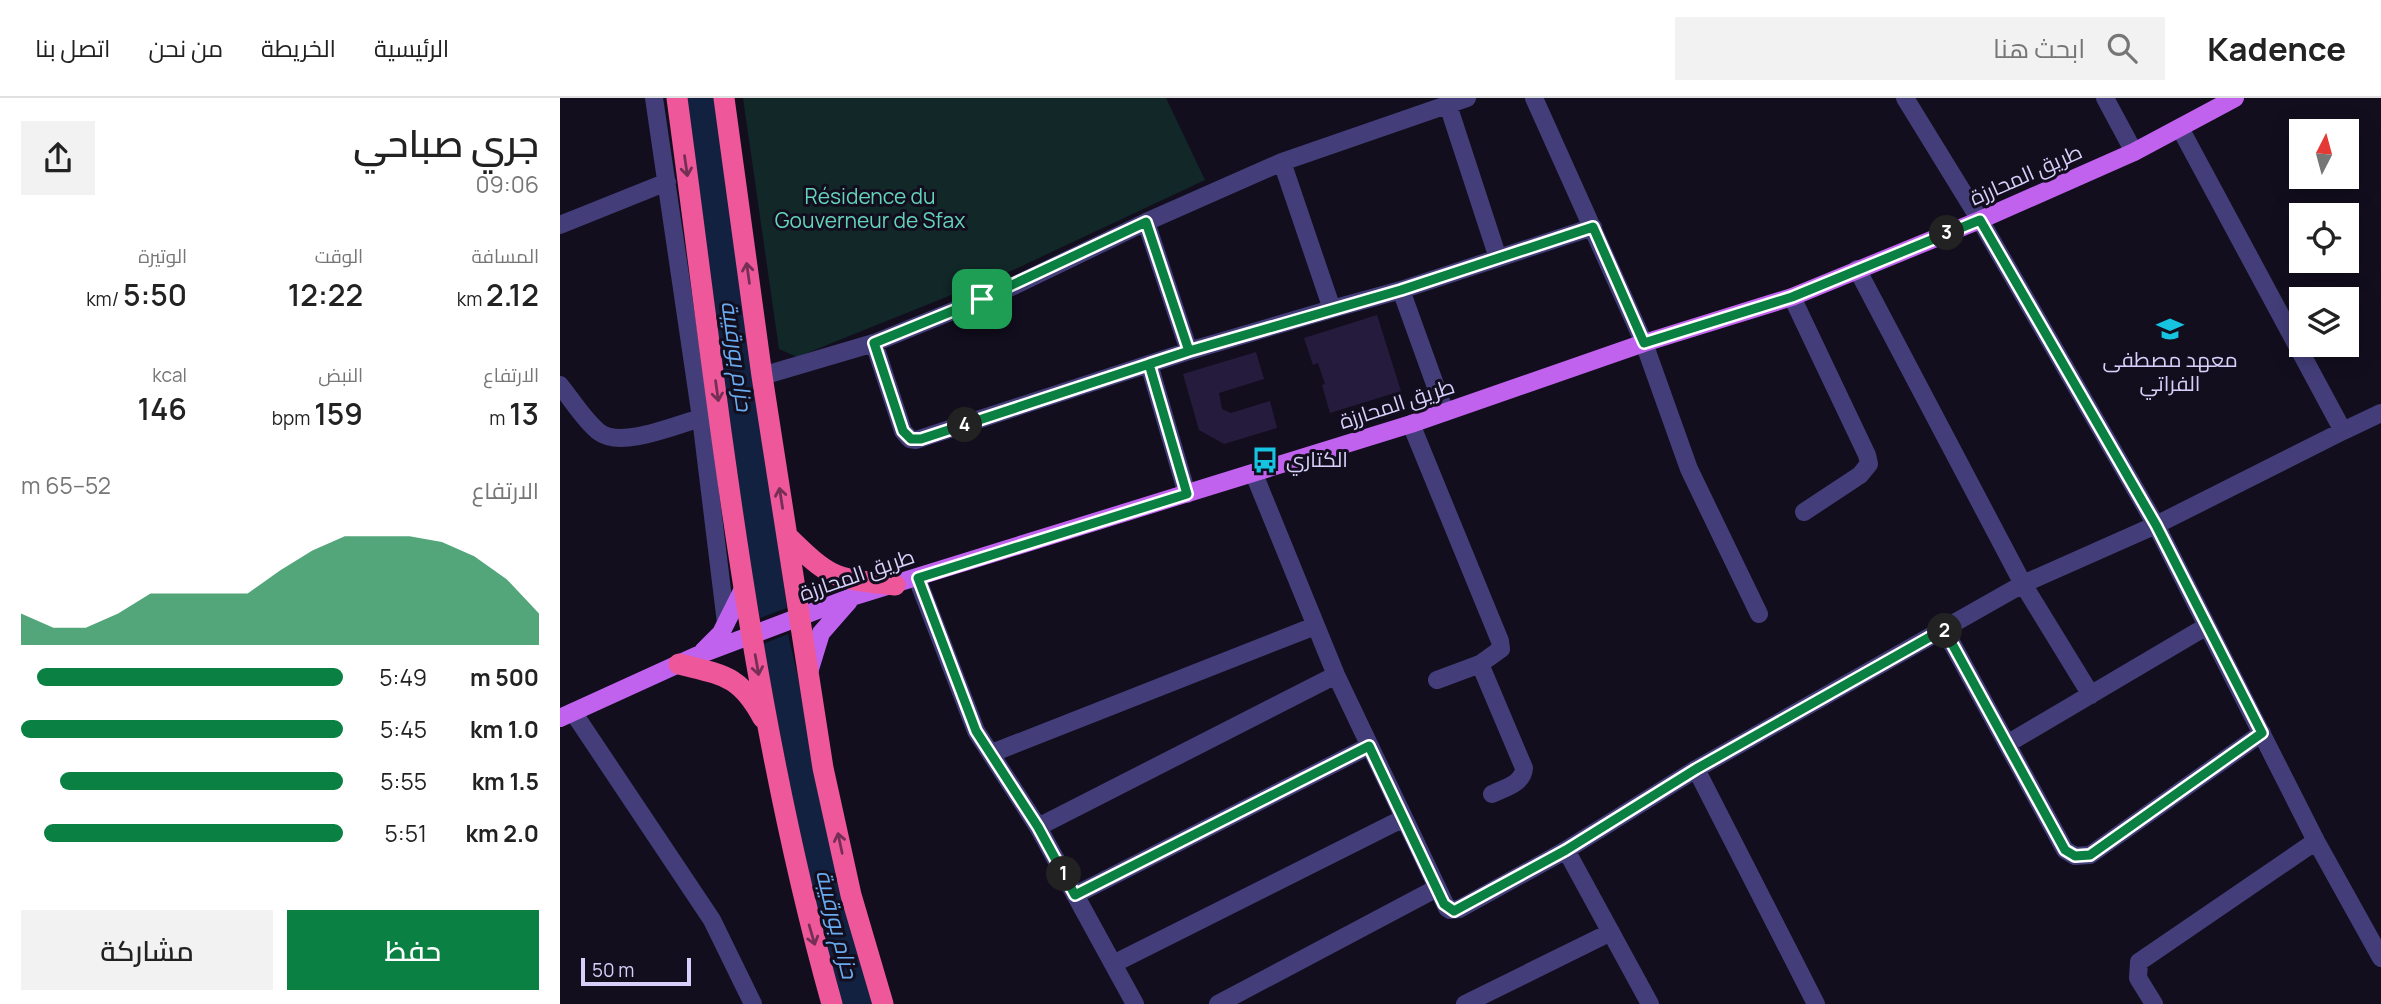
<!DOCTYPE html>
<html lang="ar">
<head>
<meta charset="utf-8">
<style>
	:root { --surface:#fff; --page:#f2f2f2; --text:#222; --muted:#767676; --line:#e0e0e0; --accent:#0b8043 }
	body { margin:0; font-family:Manrope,Cairo,sans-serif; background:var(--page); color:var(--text); direction:rtl; height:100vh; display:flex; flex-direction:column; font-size:26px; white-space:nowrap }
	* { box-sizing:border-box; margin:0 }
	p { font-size:23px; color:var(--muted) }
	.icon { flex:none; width:38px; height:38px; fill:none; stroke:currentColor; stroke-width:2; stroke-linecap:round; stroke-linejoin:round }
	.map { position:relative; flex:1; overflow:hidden; direction:ltr }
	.side { display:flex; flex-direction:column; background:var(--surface); width:560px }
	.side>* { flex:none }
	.needle { width:46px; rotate:6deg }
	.controls { position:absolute; left:1729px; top:21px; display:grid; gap:14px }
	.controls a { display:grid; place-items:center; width:70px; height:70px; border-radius:0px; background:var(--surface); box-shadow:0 4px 18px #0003; font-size:35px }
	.scale { position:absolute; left:21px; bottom:18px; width:110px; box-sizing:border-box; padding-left:7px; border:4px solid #d7d0fa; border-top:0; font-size:19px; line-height:24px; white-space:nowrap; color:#d7d0fa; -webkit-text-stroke:5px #120e1e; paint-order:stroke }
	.pin { position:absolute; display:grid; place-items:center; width:60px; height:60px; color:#fff; margin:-30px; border-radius:14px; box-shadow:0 4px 10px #0006 }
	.km { position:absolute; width:35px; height:35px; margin:-18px; border-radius:50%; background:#222; color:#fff; font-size:19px; line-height:35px; text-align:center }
	.round { display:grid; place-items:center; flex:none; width:74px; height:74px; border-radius:0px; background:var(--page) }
	.overview { display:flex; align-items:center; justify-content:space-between; height:119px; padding:0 21px }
	h1 { font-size:38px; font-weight:600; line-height:52px }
	.figures { display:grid; grid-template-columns:repeat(3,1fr); gap:10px; height:119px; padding:7px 21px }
	.figures div { display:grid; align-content:center }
	.figures b { font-size:30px; font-weight:600 }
	.figures small { font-size:19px; font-weight:400 }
	.figures p { font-size:19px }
	.chart { height:196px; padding:14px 21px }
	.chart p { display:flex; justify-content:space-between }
	.chart svg { width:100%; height:126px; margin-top:7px; fill:var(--accent); opacity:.7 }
	.button { display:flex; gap:14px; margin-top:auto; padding:14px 21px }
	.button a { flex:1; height:80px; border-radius:0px; background:var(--accent); color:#fff; font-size:28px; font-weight:600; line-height:80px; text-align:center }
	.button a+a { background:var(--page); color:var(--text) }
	ul { padding:0 21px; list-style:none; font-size:23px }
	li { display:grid; grid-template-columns:112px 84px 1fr; align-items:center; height:52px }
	li i { height:18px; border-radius:9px; background:var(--accent) }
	header { display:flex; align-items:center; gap:42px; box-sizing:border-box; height:98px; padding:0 35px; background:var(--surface); border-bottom:2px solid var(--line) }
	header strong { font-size:33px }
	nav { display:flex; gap:38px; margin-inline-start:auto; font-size:24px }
	.search { width:490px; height:63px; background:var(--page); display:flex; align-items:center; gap:18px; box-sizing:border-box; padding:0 24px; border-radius:0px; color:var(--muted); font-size:26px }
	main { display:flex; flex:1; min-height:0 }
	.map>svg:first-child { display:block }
	.green { fill:#122728 }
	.water { fill:#12213f }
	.building { fill:#251c3d }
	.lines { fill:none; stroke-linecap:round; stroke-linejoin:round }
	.minor { stroke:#433e79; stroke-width:18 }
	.major { stroke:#c162ef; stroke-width:18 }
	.highway { stroke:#ee5799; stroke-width:21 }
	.oneway { stroke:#752f55 }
	.route-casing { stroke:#fff; stroke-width:14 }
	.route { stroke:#0b8043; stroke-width:9 }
	.labels { text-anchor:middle; stroke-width:6; stroke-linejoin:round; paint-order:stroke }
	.street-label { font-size:21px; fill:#d7d0fa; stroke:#120e1e }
	.park-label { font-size:21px; fill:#64d3bc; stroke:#120e1e }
	.poi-label { font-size:21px; fill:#d7d0fa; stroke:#120e1e }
	.water-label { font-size:23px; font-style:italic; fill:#69abf0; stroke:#120e1e }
</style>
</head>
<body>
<header>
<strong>Kadence</strong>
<div class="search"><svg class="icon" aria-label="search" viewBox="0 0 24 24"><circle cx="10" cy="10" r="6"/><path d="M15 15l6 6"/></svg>ابحث هنا</div>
<nav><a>الرئيسية</a><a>الخريطة</a><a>من نحن</a><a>اتصل بنا</a></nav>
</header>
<main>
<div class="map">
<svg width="1821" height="906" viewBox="0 0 1821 906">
	<rect width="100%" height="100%" fill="#120e1e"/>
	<path class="green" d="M183 0H606L645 82 451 173 237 259 219 251Z"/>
	<path class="water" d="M125 0H156L227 510 200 520 187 454Z
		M228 536 313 906H279L252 804 203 546Z"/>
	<path class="building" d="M817 217 841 293 770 315 762 287 765 286 758 265 753 267 744 240Z
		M696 254 704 281 659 295 662 311 671 315 710 303 717 330 664 346 639 332 623 276Z"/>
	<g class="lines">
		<path class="minor" d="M94 0 141 320 166 525
			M974 0 1084 245 1129 371 1199 516
			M1345 0 1420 122 1596 427 1756 743 1821 860
			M1545 0 1574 54
			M888 7 938 160
			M0 127 107 84
			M1297 171 1463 486 1531 597
			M841 192 885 314
			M1232 199 1307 357 1309 366 1300 377 1244 414
			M772 211 841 192 1033 129
			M314 245 343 333 350 341 356 342 629 253 586 124
			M629 253 772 211 722 64
			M589 266 627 396
			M202 278 314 245 447 191 586 124 722 64 907 0
			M0 287C12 302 24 322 39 334 61 351 115 327 141 320
			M851 326 940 543 941 551 920 566 964 670C963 686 944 690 932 696
			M1783 333 1821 315
			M694 376 776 577 887 810 890 812 899 811 1006 752 1090 906
			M357 480 416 633 478 729 575 906
			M1384 531 1505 752 1515 758 1530 757 1702 635
			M877 582 920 566
			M13 614 152 822 193 906
			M1447 646 1647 528
			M432 655 755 528
			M1136 671 1463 486 1596 427 1783 333 1620 30
			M478 729 776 577
			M1006 752 1136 671 1256 906
			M515 797 809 648
			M553 866 844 720
			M658 906 877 790
			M905 906 1051 834
			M1594 906 1578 880 1579 864 1756 743"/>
		<path class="major" d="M143 553 161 535 184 489
			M249 574 261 535 289 503
			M0 620 136 558 292 499 851 326 1084 245 1232 199 1420 122 1574 54 1675 0"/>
		<path class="highway" d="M117 0C158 303 189 611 272 906
			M164 0 202 278 263 670 291 797 323 906
			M227 438C272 482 273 480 335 487
			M119 566C163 577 180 577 203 620"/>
	</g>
	<defs><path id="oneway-shaft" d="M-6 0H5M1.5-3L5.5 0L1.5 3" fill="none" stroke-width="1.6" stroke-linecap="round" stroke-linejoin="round" transform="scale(1.75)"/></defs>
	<g class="oneway">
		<use href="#oneway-shaft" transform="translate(126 68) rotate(82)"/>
		<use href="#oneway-shaft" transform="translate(188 175) rotate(-98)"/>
		<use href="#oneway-shaft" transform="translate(157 293) rotate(82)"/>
		<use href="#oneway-shaft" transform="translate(221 400) rotate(-99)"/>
		<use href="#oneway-shaft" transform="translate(197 567) rotate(80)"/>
		<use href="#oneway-shaft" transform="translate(280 745) rotate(-102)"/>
		<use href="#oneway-shaft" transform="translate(252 837) rotate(74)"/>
	</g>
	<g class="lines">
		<g class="route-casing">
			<path id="route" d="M422 201 586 124 629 253 589 266 627 396 358 480 416 633 478 729 515 797 809 648 884 806 894 813 1006 752 1136 671 1384 531 1505 752 1515 758 1530 757 1702 635 1596 427 1420 122 1232 199 1084 245 1033 129 841 192 629 253 361 341H351L343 333 314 245 422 201"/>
		</g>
		<use href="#route" class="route"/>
	</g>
	<defs>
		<g id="school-bare" transform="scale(2.1)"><path d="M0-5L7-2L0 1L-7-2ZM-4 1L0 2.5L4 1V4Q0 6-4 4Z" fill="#16c3e1" stroke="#120e1e" stroke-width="2.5" paint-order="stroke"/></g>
		<g id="bus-bare" transform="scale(2.1)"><path d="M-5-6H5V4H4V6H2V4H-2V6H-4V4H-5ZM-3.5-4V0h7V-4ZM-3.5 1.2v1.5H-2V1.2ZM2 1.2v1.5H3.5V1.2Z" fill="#16c3e1" stroke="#120e1e" stroke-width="2.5" paint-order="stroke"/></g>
	</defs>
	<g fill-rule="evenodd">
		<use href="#school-bare" x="1610" y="231"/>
		<use href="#bus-bare" x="705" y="362"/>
	</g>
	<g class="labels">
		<g class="street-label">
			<text transform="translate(1466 77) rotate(-24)" y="7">طريق المحارزة</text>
			<text transform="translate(837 306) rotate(-18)" y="7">طريق المحارزة</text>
			<text transform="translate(297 477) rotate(-19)" y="7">طريق المحارزة</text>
		</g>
		<g class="park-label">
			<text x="310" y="106">Résidence du<tspan x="310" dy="24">Gouverneur de Sfax</tspan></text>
		</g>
		<g class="poi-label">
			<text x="1610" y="269">معهد مصطفى<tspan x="1610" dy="24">الفراتي</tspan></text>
			<text x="726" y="369" text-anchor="start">الكتاري</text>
		</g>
		<g class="water-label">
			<text transform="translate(177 258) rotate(82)" y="8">حزام بورقيبة</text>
			<text transform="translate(277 826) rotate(76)" y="8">حزام بورقيبة</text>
		</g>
	</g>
</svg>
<div class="controls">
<a><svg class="needle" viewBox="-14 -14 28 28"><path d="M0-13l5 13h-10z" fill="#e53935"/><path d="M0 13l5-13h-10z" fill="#767676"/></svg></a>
<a><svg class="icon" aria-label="locate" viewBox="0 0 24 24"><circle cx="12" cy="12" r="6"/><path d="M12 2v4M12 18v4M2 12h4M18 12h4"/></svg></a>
<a><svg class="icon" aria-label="layers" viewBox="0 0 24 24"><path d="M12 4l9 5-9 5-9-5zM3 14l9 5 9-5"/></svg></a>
</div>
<div class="scale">50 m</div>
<div class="pin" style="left:422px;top:201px;background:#1e9e55"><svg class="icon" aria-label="arrive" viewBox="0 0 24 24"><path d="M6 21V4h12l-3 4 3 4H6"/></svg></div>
<b class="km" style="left:504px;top:776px">1</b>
<b class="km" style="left:1385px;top:533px">2</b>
<b class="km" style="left:1387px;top:135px">3</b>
<b class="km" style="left:405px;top:327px">4</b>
</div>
<section class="side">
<div class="overview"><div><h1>جري صباحي</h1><p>09:06</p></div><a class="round"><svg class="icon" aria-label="share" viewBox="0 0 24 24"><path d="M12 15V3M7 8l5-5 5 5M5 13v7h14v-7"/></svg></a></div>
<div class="figures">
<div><p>المسافة</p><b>2.12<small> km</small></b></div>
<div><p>الوقت</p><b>12:22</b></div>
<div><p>الوتيرة</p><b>5:50<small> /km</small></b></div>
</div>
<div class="figures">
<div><p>الارتفاع</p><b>13<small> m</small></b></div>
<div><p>النبض</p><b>159<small> bpm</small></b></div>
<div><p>kcal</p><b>146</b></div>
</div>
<div class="chart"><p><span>الارتفاع</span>52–65 m</p>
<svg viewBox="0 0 160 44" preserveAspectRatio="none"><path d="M0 44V33L10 38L20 38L30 33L40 26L50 26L60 26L70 26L80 18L90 11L100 6L110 6L120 6L130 8L140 13L150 21L160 33V44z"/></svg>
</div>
<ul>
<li><b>500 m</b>5:49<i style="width:95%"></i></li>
<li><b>1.0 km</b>5:45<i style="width:100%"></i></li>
<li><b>1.5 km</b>5:55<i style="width:88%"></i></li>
<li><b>2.0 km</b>5:51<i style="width:93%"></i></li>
</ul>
<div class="button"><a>حفظ</a><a>مشاركة</a></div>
</section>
</main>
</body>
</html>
